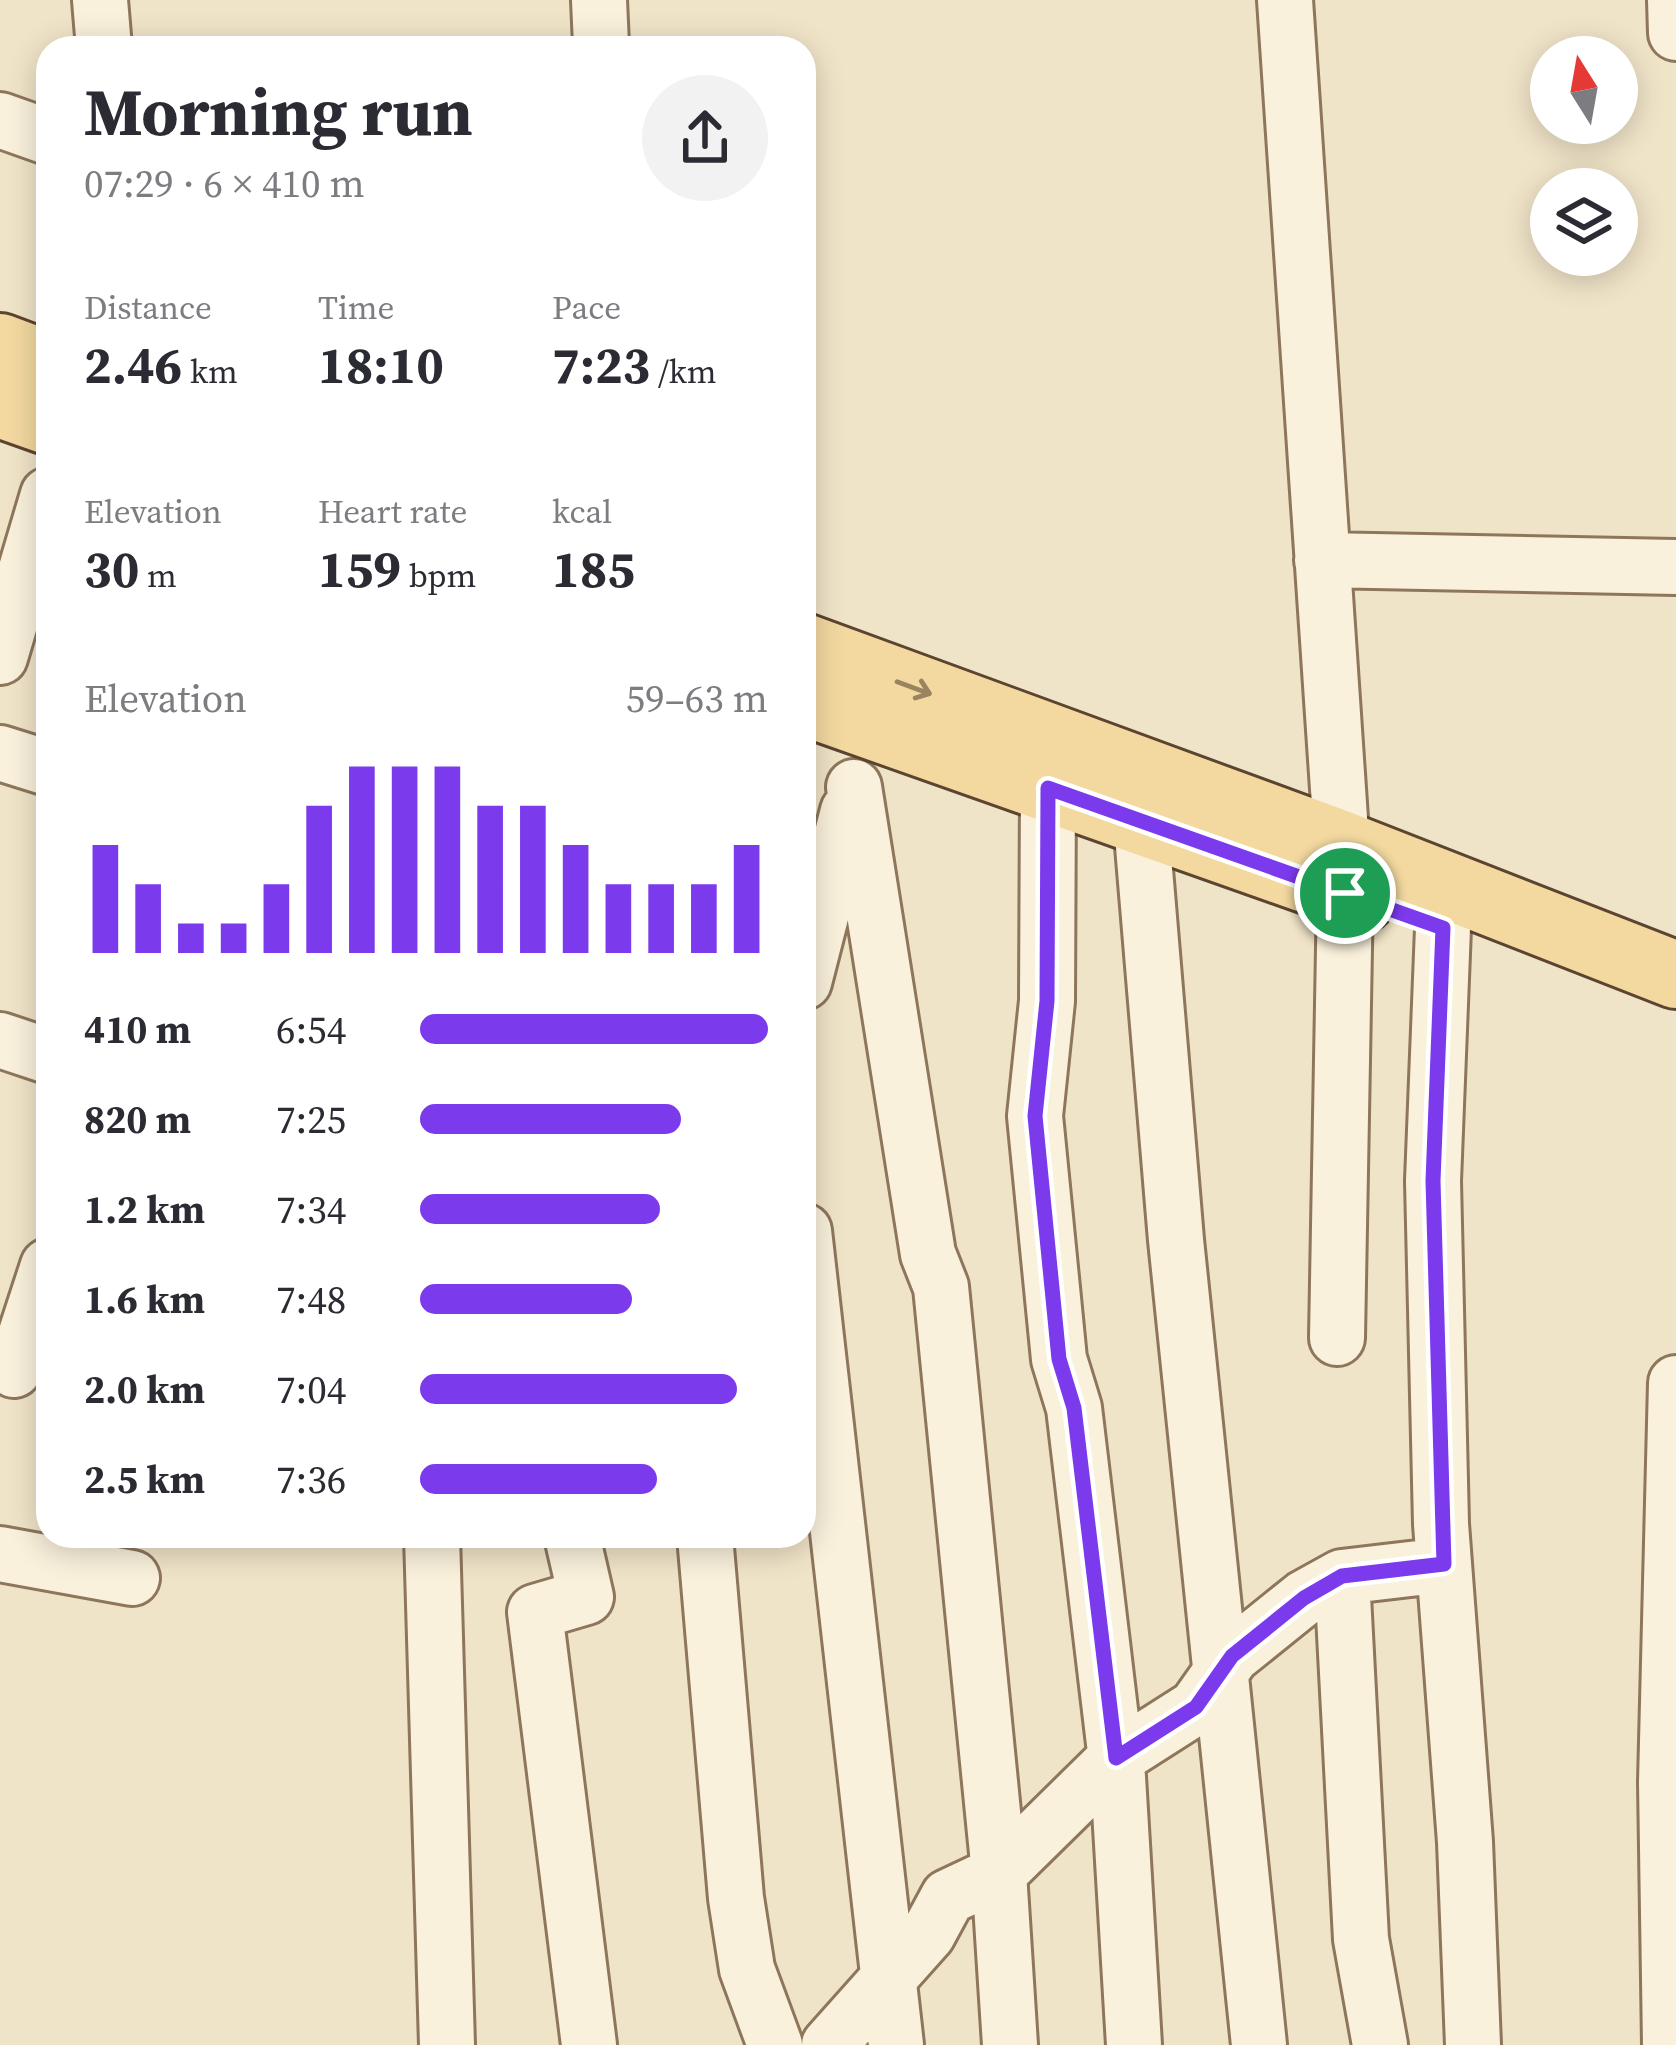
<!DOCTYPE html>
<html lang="en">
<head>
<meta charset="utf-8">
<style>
	:root { --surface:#fff; --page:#f2f2f3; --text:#2b2b33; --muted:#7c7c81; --accent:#7c3aed }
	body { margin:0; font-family:"Source Serif 4",serif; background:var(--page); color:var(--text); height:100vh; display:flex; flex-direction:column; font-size:45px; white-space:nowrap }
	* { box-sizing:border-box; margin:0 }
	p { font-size:39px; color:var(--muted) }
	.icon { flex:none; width:66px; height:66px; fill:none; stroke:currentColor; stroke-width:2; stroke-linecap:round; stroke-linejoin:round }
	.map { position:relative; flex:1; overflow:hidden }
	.side { position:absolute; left:36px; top:36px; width:780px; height:1512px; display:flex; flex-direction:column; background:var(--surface); border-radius:36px; box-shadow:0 6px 30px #0003 }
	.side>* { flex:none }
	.needle { width:78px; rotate:349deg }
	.tools { position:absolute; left:1530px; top:36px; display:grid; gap:24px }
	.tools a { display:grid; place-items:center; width:108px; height:108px; border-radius:50%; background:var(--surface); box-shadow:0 6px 30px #0003; font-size:60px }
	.pin { position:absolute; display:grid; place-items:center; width:102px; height:102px; color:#fff; margin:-51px; border:6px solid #fff; border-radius:50%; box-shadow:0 3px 12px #0007 }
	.round { display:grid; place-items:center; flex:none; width:126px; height:126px; border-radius:63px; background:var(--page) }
	.head { display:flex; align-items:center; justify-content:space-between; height:204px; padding:0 48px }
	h1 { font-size:66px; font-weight:700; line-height:90px }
	.stats { display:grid; grid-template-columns:repeat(3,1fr); gap:18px; height:204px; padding:12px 48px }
	.stats div { display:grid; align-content:center }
	.stats b { font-size:51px; font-weight:700 }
	.stats small { font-size:33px; font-weight:400 }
	.stats p { font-size:33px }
	.chart { height:336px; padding:24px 48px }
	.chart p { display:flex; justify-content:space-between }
	.chart svg { width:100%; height:216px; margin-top:12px; stroke:var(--accent); stroke-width:6 }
	ul { padding:0 48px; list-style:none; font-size:39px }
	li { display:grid; grid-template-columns:192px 144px 1fr; align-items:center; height:90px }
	li i { height:30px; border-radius:15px; background:var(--accent) }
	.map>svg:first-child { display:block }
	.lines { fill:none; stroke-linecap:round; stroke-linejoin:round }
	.minor-casing { stroke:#8d765c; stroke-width:60 }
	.major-casing { stroke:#5b4430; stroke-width:72 }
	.minor { stroke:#faf1dc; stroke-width:54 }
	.major { stroke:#f3d9a0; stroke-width:66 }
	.oneway { stroke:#988460 }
	.route-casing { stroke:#fff; stroke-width:24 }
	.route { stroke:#7c3aed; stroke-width:15 }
</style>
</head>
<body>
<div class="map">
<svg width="1676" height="2045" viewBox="0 0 1676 2045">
	<rect width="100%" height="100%" fill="#f0e4c8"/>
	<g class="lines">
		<g class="minor-casing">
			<path id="minor" d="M100 0 104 48
				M599 0 601 45
				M1285 0 1345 893 1337 1338
				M1675 0 1676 33
				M0 120 48 137
				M1322 560 1676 567
				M0 657 48 495
				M0 753 48 768
				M854 787 928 1254 941 1287 999 1873 1010 2045
				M1048 788 1047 1001 1035 1116 1059 1359 1074 1408 1118 1777 1134 2045
				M1141 822 1176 1240 1259 2045
				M1443 928 1433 1181 1441 1524 1465 1842 1473 2045
				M804 982 848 811
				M0 1040 48 1056
				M804 1231 896 2045
				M14 1370 48 1266
				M432 1536 447 2045
				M572 1536 586 1597 535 1612 589 2045
				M705 1536 736 1898 747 1969 775 2045
				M0 1554 132 1578
				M1342 1577 1361 1939 1380 2045
				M829 2045 928 1934 948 1897 999 1873 1116 1758 1196 1707 1232 1656 1304 1598 1342 1577 1444 1565
				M1670 2045 1666 1782 1676 1383"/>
		</g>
		<g class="major-casing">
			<path id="major" d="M0 347 48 365
				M0 404 48 421
				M804 647 1341 844 1676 975
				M804 702 1362 899"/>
		</g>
		<use href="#minor" class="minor"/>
		<use href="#major" class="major"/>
	</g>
	<defs><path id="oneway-shaft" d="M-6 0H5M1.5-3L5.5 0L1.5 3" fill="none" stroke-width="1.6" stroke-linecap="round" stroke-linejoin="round" transform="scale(3)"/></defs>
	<use class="oneway" href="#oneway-shaft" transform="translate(914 688) rotate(20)"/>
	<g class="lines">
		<g class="route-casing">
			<path id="route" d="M1048 788 1443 928 1433 1181 1444 1564 1342 1576 1304 1598 1232 1656 1196 1707 1116 1758 1074 1408 1059 1359 1035 1116 1047 1001Z"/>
		</g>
		<use href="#route" class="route"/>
	</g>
</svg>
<div class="tools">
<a><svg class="needle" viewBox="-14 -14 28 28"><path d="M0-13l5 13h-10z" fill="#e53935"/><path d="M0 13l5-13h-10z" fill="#7c7c81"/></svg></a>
<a><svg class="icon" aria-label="layers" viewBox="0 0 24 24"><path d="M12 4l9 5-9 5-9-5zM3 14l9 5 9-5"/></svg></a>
</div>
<div class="pin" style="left:1345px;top:893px;background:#1e9e55"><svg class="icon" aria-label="arrive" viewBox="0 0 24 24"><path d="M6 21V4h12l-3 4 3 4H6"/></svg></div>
<section class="side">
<div class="head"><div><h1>Morning run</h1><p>07:29 · 6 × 410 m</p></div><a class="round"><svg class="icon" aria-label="share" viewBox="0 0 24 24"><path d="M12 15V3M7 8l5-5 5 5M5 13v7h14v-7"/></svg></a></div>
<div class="stats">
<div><p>Distance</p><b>2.46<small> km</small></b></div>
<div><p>Time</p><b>18:10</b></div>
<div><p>Pace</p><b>7:23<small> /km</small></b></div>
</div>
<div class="stats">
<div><p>Elevation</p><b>30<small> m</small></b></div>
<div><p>Heart rate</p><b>159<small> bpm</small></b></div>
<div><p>kcal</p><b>185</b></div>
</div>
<div class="chart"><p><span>Elevation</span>59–63 m</p>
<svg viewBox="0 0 160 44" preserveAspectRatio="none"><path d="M5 44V22M15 44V30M25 44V38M35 44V38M45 44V30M55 44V14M65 44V6M75 44V6M85 44V6M95 44V14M105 44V14M115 44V22M125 44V30M135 44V30M145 44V30M155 44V22"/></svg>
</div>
<ul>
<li><b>410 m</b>6:54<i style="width:100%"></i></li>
<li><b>820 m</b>7:25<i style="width:75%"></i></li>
<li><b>1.2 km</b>7:34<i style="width:69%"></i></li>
<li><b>1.6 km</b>7:48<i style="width:61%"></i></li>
<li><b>2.0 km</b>7:04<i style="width:91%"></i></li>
<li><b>2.5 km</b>7:36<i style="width:68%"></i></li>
</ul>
</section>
</div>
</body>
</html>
